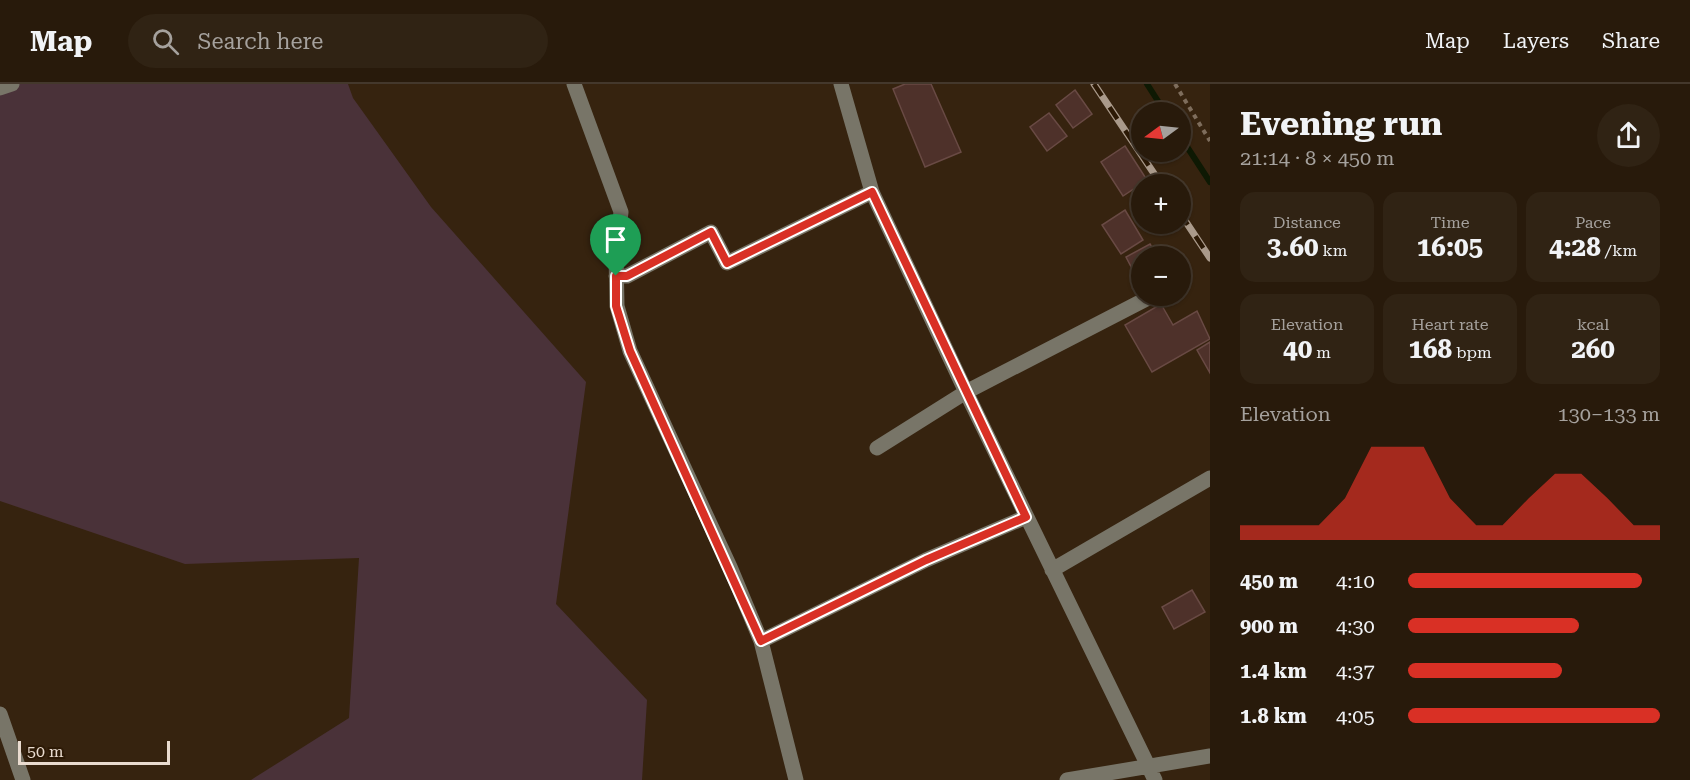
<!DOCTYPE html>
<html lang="en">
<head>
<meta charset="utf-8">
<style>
	:root { --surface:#281a0b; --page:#302314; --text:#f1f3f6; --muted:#a5a19d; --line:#44382c; --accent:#d93025 }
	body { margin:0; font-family:"Roboto Serif",serif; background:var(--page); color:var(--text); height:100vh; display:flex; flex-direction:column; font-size:22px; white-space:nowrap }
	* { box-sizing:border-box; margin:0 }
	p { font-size:20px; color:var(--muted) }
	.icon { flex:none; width:33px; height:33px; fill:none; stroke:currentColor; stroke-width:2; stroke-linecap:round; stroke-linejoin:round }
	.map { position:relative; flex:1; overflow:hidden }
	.details { display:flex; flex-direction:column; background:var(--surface); width:480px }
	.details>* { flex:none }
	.needle { width:39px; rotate:255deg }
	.controls { position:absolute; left:1131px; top:18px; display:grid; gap:12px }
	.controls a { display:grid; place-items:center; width:60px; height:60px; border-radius:50%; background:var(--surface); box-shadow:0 2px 4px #0004,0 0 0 2px var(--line); font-size:30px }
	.scale { position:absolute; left:18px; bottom:15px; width:152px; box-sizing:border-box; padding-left:6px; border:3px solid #e9dbcf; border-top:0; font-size:16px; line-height:21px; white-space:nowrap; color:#e9dbcf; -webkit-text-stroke:4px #2c1905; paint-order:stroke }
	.pin { position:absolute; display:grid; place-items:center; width:51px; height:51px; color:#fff; margin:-62px -26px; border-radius:50% 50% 50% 0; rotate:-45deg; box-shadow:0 0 6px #0007 }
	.pin .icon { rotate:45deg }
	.round { display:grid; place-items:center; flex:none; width:63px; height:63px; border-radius:32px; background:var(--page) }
	.headline { display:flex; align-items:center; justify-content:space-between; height:102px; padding:0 30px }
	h1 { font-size:33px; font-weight:700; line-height:45px }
	.metrics { display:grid; grid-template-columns:repeat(3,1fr); gap:9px; height:102px; padding:6px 30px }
	.metrics div { display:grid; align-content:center; border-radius:15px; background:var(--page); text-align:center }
	.metrics b { font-size:26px; font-weight:700 }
	.metrics small { font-size:16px; font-weight:400 }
	.metrics p { font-size:16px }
	.chart { height:168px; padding:12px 30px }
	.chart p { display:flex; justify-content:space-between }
	.chart svg { width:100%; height:108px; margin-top:6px; fill:var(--accent); opacity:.7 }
	ul { padding:0 30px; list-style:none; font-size:20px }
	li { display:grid; grid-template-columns:96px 72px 1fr; align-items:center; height:45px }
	li i { height:15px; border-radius:8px; background:var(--accent) }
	header { display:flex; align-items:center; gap:36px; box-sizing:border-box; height:84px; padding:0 30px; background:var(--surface); border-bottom:2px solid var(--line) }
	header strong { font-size:28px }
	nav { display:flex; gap:33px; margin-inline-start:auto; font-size:21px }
	.search { width:420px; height:54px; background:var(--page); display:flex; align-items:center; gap:15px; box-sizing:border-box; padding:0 21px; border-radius:33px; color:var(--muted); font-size:22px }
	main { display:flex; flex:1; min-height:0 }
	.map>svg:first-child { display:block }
	.green { fill:#4a3239 }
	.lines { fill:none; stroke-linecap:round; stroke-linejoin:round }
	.stream { stroke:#0e1903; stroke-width:6 }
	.building { fill:#4e312a; stroke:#694a44; stroke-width:1.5 }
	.path { stroke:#7e6d5c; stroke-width:4; stroke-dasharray:4.5 4.5; stroke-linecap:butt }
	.minor { stroke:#787568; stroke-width:15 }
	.rail-casing { stroke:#aa9a8b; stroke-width:7 }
	.rail { stroke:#2c1905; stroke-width:4.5; stroke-dasharray:14; stroke-linecap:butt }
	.route-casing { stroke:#fff; stroke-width:12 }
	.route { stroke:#d93025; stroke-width:8 }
</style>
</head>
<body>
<header>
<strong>Map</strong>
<div class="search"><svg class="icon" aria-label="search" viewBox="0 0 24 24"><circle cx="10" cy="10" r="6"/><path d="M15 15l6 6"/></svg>Search here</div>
<nav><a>Map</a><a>Layers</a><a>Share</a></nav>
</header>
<main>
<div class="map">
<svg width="1210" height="696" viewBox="0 0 1210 696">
	<rect width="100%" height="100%" fill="#36230f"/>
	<path class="green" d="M0 0H348L353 14 431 123 586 298 556 520 647 616 642 696H251L349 634 359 474 185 480 0 417Z"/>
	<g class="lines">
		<path class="stream" d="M1147 0 1165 28
			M1180 52 1210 98"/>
	</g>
	<path class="building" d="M905 0H931L961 68 925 83 893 5Z
		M1075 6 1092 30 1073 44 1056 21Z
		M1049 29 1067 52 1047 67 1030 43Z
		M1125 62 1147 96 1123 112 1101 78Z
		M1142 104V115L1139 117 1134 109Z
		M1125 126 1143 156 1121 170 1102 141Z
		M1150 160 1157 172H1142V194L1138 196 1126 173Z
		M1161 220 1173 241 1197 227 1210 255 1152 288 1125 241Z
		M1210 258V289L1197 266Z
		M1192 506 1205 528 1174 545 1162 523Z"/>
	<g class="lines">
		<path class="path" d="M1175 0 1210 57"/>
		<path class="minor" d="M574 0 621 128 616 170 617 222 630 267 730 483 761 557 796 696
			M841 0 872 108 966 308 1155 696
			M0 4 12 0
			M616 192H627L711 148 727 179 872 108
			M1180 196 1183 195
			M877 364 966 308 1152 212
			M1052 486 1210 394
			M761 557 926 476 1026 433
			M0 630 23 696
			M1067 696 1210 672"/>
		<g class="rail-casing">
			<path id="rail" d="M1094 0 1161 100
				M1180 129 1210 174"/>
		</g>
		<use href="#rail" class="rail"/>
	</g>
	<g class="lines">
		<g class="route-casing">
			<path id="route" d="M872 108 1026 433 926 476 761 557 630 267 616 222V192H627L711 148 727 179Z"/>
		</g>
		<use href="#route" class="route"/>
	</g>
</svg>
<div class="controls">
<a><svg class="needle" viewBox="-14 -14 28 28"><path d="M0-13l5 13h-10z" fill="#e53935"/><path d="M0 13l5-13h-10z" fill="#a5a19d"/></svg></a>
<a>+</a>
<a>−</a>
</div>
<div class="scale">50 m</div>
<div class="pin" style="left:616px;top:192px;background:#1e9e55"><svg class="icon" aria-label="arrive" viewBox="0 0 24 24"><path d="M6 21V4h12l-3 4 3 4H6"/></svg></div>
</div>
<section class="details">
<div class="headline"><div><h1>Evening run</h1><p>21:14 · 8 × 450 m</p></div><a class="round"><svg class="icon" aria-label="share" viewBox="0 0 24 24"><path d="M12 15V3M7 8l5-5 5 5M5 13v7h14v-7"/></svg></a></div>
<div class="metrics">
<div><p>Distance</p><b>3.60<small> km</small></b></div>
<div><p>Time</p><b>16:05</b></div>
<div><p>Pace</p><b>4:28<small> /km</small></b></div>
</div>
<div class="metrics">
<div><p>Elevation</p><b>40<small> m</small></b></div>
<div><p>Heart rate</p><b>168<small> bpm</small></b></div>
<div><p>kcal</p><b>260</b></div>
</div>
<div class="chart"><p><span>Elevation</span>130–133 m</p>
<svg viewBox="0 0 160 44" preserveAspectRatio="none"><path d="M0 44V38L10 38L20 38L30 38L40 27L50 6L60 6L70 6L80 27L90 38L100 38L110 27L120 17L130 17L140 27L150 38L160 38V44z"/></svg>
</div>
<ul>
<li><b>450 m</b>4:10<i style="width:93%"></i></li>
<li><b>900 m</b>4:30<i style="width:68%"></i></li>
<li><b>1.4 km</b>4:37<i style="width:61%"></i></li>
<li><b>1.8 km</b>4:05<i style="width:100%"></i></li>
</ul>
</section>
</main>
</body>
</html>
